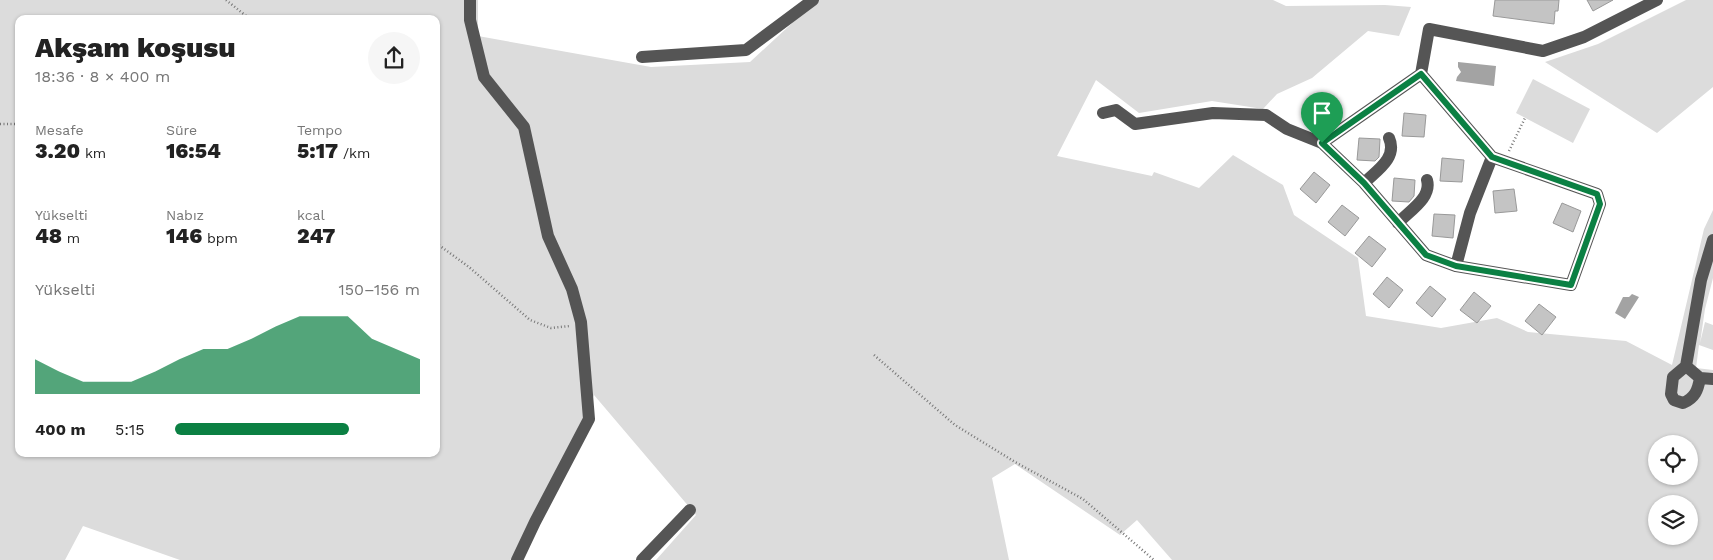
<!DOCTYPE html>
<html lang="tr">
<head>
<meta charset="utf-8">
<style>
	:root { --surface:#fff; --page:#f6f6f6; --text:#222; --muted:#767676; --accent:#0b8043 }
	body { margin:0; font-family:"Work Sans",sans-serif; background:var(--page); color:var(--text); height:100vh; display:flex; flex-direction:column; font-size:19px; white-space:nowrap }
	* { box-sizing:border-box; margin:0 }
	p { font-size:16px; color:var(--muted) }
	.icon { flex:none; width:28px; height:28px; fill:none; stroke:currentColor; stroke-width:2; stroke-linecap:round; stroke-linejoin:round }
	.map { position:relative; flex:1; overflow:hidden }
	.panel { position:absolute; left:15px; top:15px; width:425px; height:442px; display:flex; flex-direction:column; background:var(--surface); border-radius:10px; box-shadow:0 1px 4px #0004 }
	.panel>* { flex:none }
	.tools { position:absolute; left:1648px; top:435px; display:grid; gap:10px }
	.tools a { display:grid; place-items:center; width:50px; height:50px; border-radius:50%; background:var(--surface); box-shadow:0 1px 4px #0004; font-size:25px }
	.pin { position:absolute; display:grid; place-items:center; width:42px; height:42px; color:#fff; margin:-51px -21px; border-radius:50% 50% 50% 0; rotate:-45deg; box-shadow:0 0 5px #0007 }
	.pin .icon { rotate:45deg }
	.round { display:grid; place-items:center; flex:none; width:52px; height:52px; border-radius:26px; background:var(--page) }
	.summary { display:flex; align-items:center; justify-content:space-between; height:85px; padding:0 20px }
	h1 { font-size:28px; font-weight:800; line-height:38px }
	.metrics { display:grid; grid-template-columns:repeat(3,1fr); gap:8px; height:85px; padding:5px 20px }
	.metrics div { display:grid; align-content:center }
	.metrics b { font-size:21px; font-weight:800 }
	.metrics small { font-size:14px; font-weight:400 }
	.metrics p { font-size:14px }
	.chart { height:140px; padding:10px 20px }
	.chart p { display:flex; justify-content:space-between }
	.chart svg { width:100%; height:90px; margin-top:5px; fill:var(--accent); opacity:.7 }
	ul { padding:0 20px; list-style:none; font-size:16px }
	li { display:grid; grid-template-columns:80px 60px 1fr; align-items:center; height:38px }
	li i { height:12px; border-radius:6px; background:var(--accent) }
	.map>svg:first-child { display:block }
	.green { fill:#dcdcdc; fill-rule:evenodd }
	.water { fill:#a3a3a3 }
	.building { fill:#c4c4c4; stroke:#999 }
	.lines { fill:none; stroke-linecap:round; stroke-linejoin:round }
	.path { stroke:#777; stroke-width:2.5; stroke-dasharray:1 2.5; stroke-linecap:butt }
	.minor { stroke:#555; stroke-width:12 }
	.route-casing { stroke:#fff; stroke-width:10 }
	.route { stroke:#0b8043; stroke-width:6 }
</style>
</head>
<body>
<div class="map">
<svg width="1713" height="560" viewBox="0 0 1713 560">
	<rect width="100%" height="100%" fill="#fff"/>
	<path class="green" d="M0 0H478V36L651 67 750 62 817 0H1273L1286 6 1385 5 1411 7 1399 36 1368 31 1312 78 1277 94 1263 109 1212 101 1139 113 1096 80 1057 156 1152 176 1154 172 1199 188 1233 155 1283 185 1294 215 1358 258 1366 316 1441 328 1497 318 1528 332 1626 341 1672 365 1704 229 1713 210V278L1705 309 1700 343 1705 322 1713 325V350L1699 345 1696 368 1713 370V560H1172L1137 520 1120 535 1015 464 992 478 1009 560H656L696 515 594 395 522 560H180L83 526 65 560H0ZM19 19H436V454H19ZM1656 444H1689V476H1656ZM1656 504H1689V536H1656Z
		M1686 0H1713V87L1657 133 1545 62 1598 44Z
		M1533 79 1590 109 1573 143 1516 113Z"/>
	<path class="water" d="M1458 62 1496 66 1494 86 1456 81 1457 77 1461 72 1458 67Z
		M1632 294 1639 297 1625 319 1615 313 1623 297H1629Z"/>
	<path class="building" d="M1495 0H1559L1558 11H1555L1554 24 1493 16Z
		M1587 0H1613L1593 11Z
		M1404 113 1426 115 1424 137 1402 136Z
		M1359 138 1380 139 1379 157 1375 161 1357 160Z
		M1442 158 1464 160 1462 182 1440 181Z
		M1314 172 1330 185 1316 203 1300 189Z
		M1394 178 1415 180 1414 196 1409 202 1392 201Z
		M1514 189 1517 211 1495 213 1493 191Z
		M1562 203 1581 211 1573 232 1553 223Z
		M1342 205 1359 218 1345 236 1328 222Z
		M1434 214 1455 215 1453 238 1432 236Z
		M1369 236 1386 249 1372 267 1355 253Z
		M1387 277 1403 290 1389 308 1373 294Z
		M1430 286 1446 299 1432 317 1416 303Z
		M1474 292 1491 306 1477 323 1460 310Z
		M1539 304 1556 317 1542 335 1525 321Z"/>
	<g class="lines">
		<path class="path" d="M226 0 250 19
			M0 124H19
			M1509 151 1525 118
			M436 243 469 267 530 320 551 328 570 326
			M874 355 955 425 1015 462 1083 499 1154 560"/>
		<path class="minor" d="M470 0V20L484 77 524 127 548 236 572 289 581 322 589 419 535 522 517 560
			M642 57 746 50 813 0
			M1103 113 1116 110 1135 124 1213 113 1266 115 1287 129 1322 143 1364 183 1426 255 1456 266 1571 285 1600 204 1597 194 1492 157 1421 74 1429 29 1543 51 1584 37 1657 0
			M1322 143 1421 74
			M1364 183C1376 171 1398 158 1389 138
			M1398 223C1409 211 1432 198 1427 180
			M1456 266 1470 213 1492 157
			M1686 366 1701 280 1713 240
			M1700 378C1698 390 1695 398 1683 403L1674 400 1671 394 1673 377 1686 366 1700 378 1713 379
			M642 560 690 510"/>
	</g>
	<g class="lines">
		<g class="route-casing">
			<path id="route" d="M1421 74 1492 157 1597 194 1600 204 1571 285 1456 266 1426 255 1364 183 1322 143Z"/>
		</g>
		<use href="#route" class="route"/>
	</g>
</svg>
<div class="tools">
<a><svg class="icon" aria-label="locate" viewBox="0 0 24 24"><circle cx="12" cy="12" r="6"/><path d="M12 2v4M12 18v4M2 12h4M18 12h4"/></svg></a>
<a><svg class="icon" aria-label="layers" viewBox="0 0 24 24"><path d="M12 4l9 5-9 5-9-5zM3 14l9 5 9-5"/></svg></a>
</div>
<div class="pin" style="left:1322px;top:143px;background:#1e9e55"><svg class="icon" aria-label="arrive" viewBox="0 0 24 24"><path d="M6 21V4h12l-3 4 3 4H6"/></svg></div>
<section class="panel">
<div class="summary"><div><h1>Akşam koşusu</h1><p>18:36 · 8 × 400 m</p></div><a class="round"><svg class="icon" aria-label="share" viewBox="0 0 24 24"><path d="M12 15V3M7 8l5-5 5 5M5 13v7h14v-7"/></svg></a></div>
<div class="metrics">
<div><p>Mesafe</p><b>3.20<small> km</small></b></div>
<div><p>Süre</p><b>16:54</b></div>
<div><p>Tempo</p><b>5:17<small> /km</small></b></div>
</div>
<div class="metrics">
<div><p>Yükselti</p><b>48<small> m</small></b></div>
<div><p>Nabız</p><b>146<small> bpm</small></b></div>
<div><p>kcal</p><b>247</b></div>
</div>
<div class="chart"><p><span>Yükselti</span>150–156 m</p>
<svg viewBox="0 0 160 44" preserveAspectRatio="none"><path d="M0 44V27L10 33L20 38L30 38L40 38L50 33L60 27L70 22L80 22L90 17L100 11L110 6L120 6L130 6L140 17L150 22L160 27V44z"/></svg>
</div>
<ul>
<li><b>400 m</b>5:15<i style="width:71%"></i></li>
</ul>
</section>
</div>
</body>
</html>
